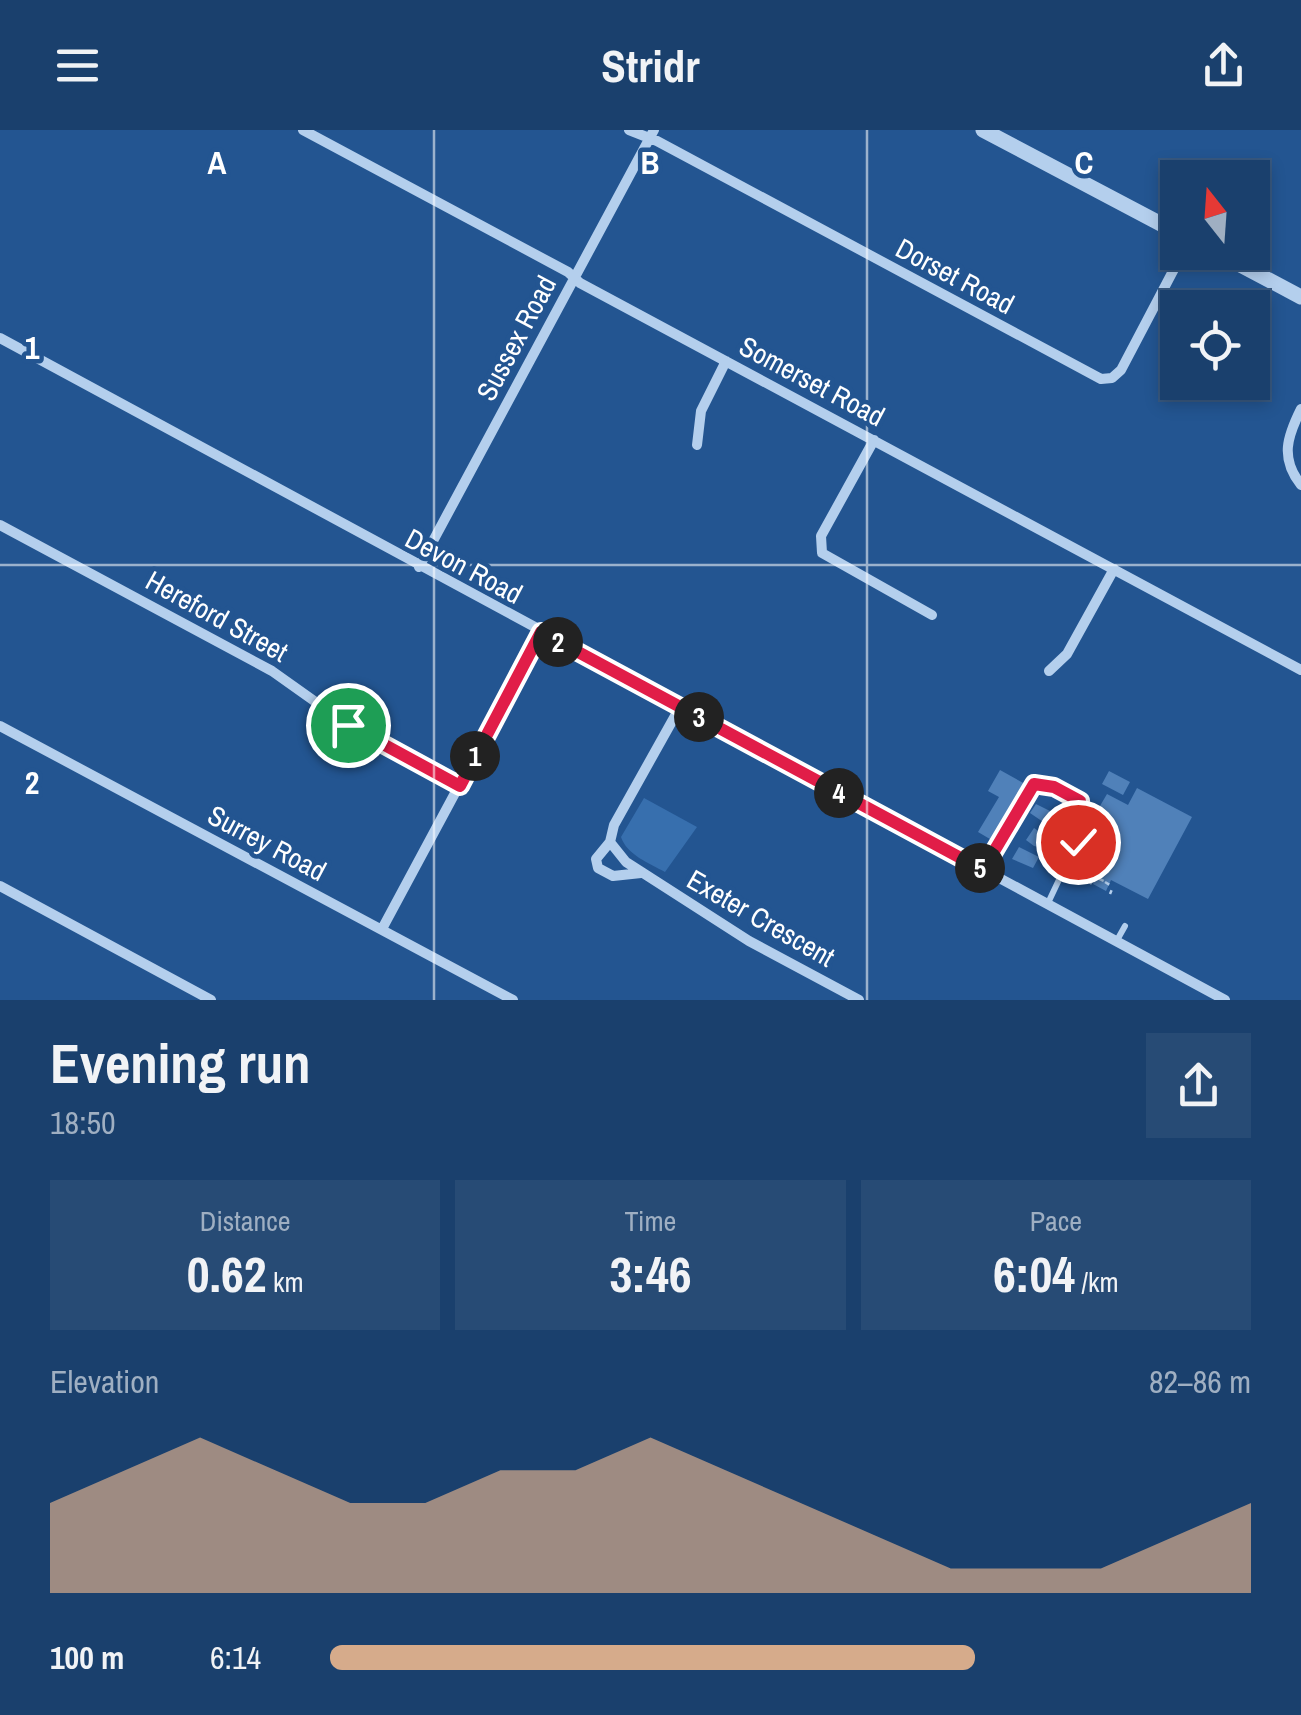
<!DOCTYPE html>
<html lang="en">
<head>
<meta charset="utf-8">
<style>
	:root { --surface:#1a406d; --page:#274b75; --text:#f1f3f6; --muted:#9fafc2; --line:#385980; --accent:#d6ab8b }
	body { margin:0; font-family:"Archivo Narrow",sans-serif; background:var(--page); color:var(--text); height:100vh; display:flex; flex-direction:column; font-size:38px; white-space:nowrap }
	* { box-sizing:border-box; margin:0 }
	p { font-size:32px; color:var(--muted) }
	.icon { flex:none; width:55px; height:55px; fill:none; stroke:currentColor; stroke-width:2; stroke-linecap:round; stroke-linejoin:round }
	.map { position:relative; height:870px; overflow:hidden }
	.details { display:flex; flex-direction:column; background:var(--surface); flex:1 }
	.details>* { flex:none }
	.needle { width:65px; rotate:343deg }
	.tools { position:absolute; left:1160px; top:30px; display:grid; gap:20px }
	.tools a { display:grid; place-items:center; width:110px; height:110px; border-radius:0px; background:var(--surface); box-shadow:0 5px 15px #0003,0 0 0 2px var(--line); font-size:50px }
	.pin { position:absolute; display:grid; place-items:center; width:85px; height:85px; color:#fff; margin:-42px; border:5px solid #fff; border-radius:50%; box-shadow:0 2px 10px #0007 }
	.km { position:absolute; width:50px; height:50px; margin:-25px; border-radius:50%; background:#222; color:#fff; font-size:28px; line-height:50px; text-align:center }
	.round { display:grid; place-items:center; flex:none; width:105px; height:105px; border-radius:0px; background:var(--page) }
	.summary { display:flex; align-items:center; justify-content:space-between; height:170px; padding:0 50px }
	h1 { font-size:55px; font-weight:700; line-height:75px }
	.figures { display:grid; grid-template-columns:repeat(3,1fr); gap:15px; height:170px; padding:10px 50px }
	.figures div { display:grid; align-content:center; border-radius:0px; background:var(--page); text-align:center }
	.figures b { font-size:50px; font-weight:700 }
	.figures small { font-size:28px; font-weight:400 }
	.figures p { font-size:28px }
	.chart { height:280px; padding:20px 50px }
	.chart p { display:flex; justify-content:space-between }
	.chart svg { width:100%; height:180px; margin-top:10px; fill:var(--accent); opacity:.7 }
	ul { padding:0 50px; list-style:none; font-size:32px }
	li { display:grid; grid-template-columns:160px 120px 1fr; align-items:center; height:75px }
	li i { height:25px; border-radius:12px; background:var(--accent) }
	header { display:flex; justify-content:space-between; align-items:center; height:130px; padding:0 50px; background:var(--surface); font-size:45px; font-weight:700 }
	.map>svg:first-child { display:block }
	.green { fill:#376fae }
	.building { fill:#5081b9 }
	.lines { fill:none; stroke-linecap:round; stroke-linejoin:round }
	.path { stroke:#b4cfed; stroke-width:2.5; stroke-dasharray:5 8; stroke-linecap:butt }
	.service { stroke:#b4cfed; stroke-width:6 }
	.minor { stroke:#b4cfed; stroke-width:10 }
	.tertiary { stroke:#b4cfed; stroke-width:15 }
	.route-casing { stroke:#fff; stroke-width:20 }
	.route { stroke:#e11d48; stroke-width:12 }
	.grid { fill:none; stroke:#fff; stroke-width:2.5; stroke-opacity:0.55 }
	.labels { text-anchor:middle; stroke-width:9; stroke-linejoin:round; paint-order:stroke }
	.street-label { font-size:28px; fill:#fff; stroke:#235591 }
	.grid-label { font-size:32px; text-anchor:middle; font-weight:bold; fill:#fff; stroke:#235591; stroke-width:9; stroke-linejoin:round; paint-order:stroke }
</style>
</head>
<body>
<header><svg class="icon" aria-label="menu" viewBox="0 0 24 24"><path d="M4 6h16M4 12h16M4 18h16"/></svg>Stridr<svg class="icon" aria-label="share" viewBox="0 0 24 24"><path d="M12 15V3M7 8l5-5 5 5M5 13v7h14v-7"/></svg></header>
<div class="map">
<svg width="1301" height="870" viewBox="0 0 1301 870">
	<rect width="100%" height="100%" fill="#235591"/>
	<path class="green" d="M644 668 697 697 665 742C649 733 627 725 621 707Z"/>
	<path class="building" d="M1000 640 1025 654 995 712 978 702 999 667 988 661Z
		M1109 641 1130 652 1123 665 1102 654Z
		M1137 658 1192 687 1148 769 1111 750 1106 761 1093 754 1099 743 1085 736 1093 719 1085 714 1102 683 1097 681 1107 664 1128 675Z
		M1036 674 1056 684 1049 696 1030 683Z
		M1034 698 1052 710 1047 719 1034 716 1026 710Z
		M1019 717 1039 727 1033 738 1012 729Z"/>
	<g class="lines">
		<path class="path" d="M1105 752 1113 757 1110 764
			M1090 754 1095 747 1104 751 1106 747"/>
		<path class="service" d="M983 740 1034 654 1054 657 1081 671 1082 701 1048 773
			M1116 812 1125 796"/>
		<path class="minor" d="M303 0 568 142 580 153 1301 540
			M629 0 657 11 1101 249 1112 248 1121 240 1183 122
			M0 208 1225 870
			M1301 279C1287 307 1280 328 1301 355
			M874 310 821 406 822 423 932 485
			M697 315 701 281 726 231
			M0 395 272 541 348 595 460 655
			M419 437 654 0
			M1049 541 1067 524 1114 439
			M680 577 614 695 610 712 626 732 749 811 859 870
			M0 596 513 870
			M610 712 596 729 598 738 613 746 641 743
			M0 756 211 870
			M382 799 541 503"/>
		<path class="tertiary" d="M983 0 1178 103
			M1216 122 1301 167"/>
	</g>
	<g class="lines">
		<g class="route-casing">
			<path id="route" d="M348 595 460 656 541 502 983 740 1034 654 1054 657 1080 671 1082 701 1078 712"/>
		</g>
		<use href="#route" class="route"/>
	</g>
	<path class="grid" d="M434 0V870M867 0V870M0 435H1301"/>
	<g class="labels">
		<g class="street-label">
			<text transform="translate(955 146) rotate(28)" y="10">Dorset Road</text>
			<text transform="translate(516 208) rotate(-62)" y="10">Sussex Road</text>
			<text transform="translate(812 251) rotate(28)" y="10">Somerset Road</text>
			<text transform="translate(464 436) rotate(28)" y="10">Devon Road</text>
			<text transform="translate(217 486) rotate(29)" y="10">Hereford Street</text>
			<text transform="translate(267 713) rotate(28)" y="10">Surrey Road</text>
			<text transform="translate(761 788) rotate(30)" y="10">Exeter Crescent</text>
		</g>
	</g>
	<g class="grid-label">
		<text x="217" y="44">A</text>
		<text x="650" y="44">B</text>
		<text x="1084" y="44">C</text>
		<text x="32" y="229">1</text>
		<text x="32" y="664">2</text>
	</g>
</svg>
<div class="tools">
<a><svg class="needle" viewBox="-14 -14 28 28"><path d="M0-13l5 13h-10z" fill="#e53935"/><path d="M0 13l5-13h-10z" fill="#9fafc2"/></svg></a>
<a><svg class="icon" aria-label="locate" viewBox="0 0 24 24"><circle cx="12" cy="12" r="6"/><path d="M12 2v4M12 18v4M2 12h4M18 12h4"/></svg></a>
</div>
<div class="pin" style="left:348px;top:595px;background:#1e9e55"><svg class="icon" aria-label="arrive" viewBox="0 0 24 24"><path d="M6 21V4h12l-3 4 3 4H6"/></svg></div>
<div class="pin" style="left:1078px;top:712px;background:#d93025"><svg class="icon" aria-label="check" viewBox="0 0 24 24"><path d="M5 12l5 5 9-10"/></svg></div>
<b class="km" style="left:475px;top:626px">1</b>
<b class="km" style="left:558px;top:512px">2</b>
<b class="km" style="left:699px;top:587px">3</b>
<b class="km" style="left:839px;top:663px">4</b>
<b class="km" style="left:980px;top:738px">5</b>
</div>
<section class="details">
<div class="summary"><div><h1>Evening run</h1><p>18:50</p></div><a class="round"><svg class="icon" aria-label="share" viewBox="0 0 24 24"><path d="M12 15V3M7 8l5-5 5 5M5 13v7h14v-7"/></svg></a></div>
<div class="figures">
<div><p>Distance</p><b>0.62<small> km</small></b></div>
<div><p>Time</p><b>3:46</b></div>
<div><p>Pace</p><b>6:04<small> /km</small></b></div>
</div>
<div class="chart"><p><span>Elevation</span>82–86 m</p>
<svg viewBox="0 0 160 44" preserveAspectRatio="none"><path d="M0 44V22L10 14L20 6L30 14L40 22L50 22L60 14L70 14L80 6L90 14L100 22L110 30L120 38L130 38L140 38L150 30L160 22V44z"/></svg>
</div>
<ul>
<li><b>100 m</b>6:14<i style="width:70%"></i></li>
</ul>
</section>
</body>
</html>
